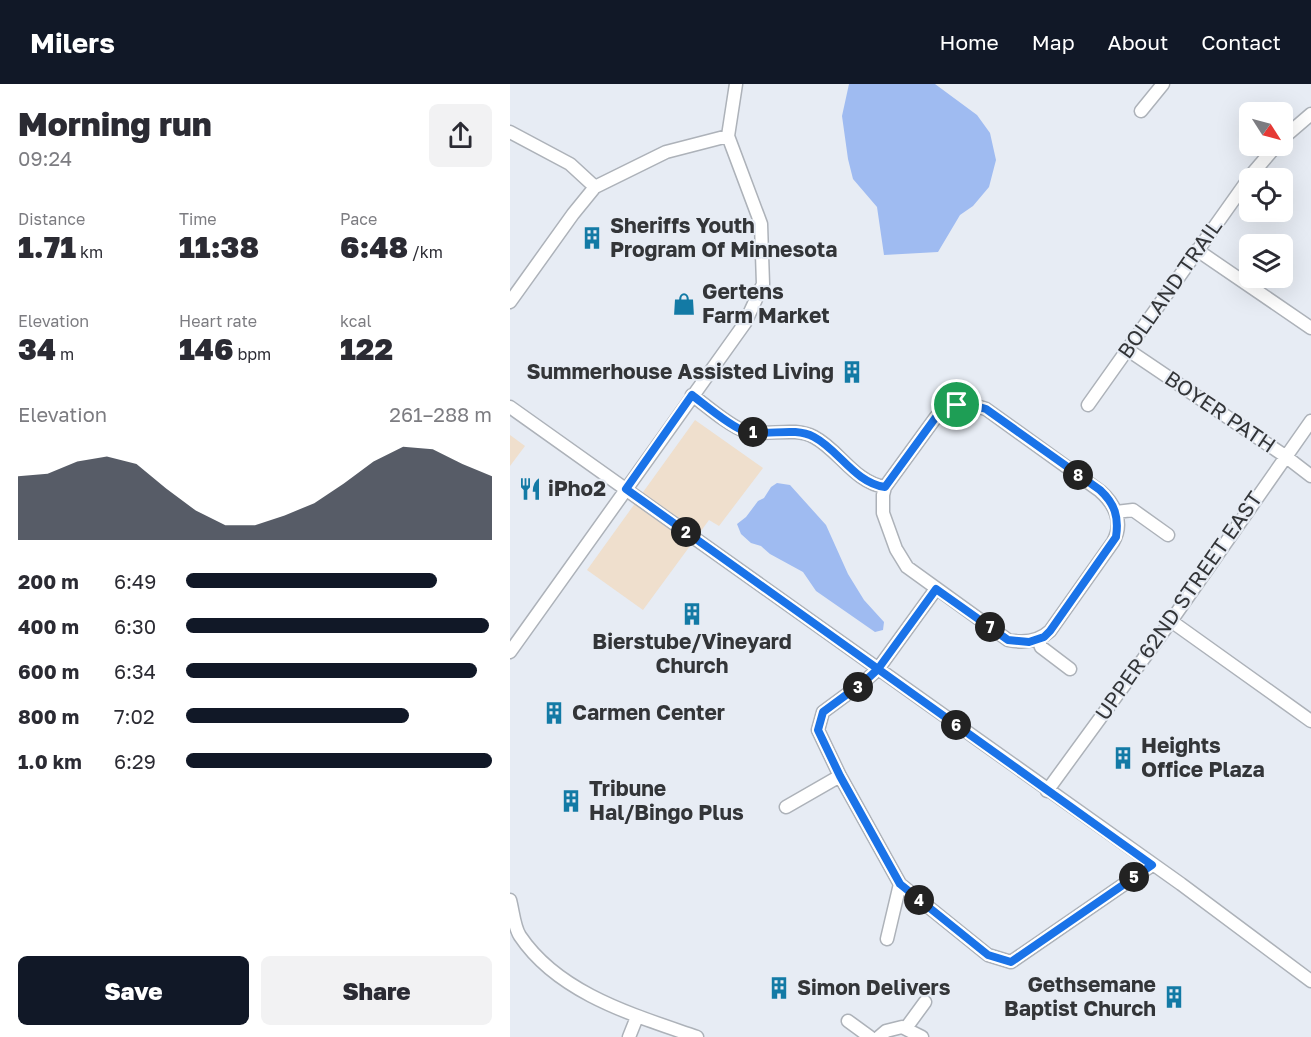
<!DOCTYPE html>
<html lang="en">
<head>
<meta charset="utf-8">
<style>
	:root { --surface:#fff; --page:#f2f2f3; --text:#2b2b33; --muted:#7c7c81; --accent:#111827 }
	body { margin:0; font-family:"Golos Text",sans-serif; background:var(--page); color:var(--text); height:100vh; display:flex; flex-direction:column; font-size:22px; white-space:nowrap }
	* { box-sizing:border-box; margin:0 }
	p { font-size:20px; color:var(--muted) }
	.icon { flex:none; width:33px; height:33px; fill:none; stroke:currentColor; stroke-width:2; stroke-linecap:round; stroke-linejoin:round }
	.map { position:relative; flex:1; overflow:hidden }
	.side { display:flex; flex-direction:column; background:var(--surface); width:510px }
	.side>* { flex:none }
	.needle { width:39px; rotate:126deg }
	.fabs { position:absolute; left:729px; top:18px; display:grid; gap:12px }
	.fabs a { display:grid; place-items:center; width:54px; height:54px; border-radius:9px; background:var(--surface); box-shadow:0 6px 24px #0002; font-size:30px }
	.pin { position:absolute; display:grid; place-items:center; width:51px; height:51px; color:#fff; margin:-26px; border:3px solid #fff; border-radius:50%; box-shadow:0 2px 6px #0007 }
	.km { position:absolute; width:30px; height:30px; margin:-15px; border-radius:50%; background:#222; color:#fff; font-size:16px; line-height:30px; text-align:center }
	.round { display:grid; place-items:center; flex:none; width:63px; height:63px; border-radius:9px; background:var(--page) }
	.overview { display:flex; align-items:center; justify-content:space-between; height:102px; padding:0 18px }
	h1 { font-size:33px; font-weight:800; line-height:45px }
	.metrics { display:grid; grid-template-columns:repeat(3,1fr); gap:9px; height:102px; padding:6px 18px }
	.metrics div { display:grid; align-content:center }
	.metrics b { font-size:30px; font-weight:800 }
	.metrics small { font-size:16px; font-weight:400 }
	.metrics p { font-size:16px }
	.chart { height:168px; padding:12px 18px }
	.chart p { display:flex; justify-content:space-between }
	.chart svg { width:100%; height:108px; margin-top:6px; fill:var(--accent); opacity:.7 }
	.primary-button { display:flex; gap:12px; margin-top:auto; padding:12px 18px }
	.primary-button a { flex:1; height:69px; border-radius:9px; background:var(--accent); color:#fff; font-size:24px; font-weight:800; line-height:69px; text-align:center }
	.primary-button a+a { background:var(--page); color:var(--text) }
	ul { padding:0 18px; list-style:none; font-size:20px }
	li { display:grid; grid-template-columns:96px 72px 1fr; align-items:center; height:45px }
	li i { height:15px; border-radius:8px; background:var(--accent) }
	header { display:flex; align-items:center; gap:36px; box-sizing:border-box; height:84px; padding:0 30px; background:var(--accent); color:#fff }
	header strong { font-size:28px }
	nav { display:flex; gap:33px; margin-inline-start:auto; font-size:21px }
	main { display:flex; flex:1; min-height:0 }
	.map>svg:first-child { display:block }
	.commercial { fill:#efdfcd }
	.water { fill:#9fbbf1 }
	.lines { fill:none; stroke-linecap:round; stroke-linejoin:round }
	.minor-casing { stroke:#adb2b9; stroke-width:15 }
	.minor { stroke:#fff; stroke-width:12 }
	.route-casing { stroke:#fff; stroke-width:12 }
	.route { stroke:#1a73e8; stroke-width:8 }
	.labels { text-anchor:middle; stroke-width:4.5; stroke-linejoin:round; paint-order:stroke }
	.poi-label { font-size:21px; font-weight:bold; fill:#333538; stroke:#e7ecf4; text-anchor:start }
	.street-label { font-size:21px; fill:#333538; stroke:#e7ecf4 }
</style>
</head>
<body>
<header>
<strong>Milers</strong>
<nav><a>Home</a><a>Map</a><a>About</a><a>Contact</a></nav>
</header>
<main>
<section class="side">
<div class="overview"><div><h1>Morning run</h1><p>09:24</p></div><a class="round"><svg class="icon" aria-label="share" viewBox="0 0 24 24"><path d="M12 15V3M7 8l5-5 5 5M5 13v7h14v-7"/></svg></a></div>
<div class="metrics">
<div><p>Distance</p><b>1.71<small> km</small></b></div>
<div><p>Time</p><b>11:38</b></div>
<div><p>Pace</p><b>6:48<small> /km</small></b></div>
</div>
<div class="metrics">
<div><p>Elevation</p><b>34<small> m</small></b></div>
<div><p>Heart rate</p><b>146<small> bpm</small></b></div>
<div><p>kcal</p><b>122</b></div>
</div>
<div class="chart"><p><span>Elevation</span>261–288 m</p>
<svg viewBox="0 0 160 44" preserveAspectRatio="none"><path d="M0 44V18L10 17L20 12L30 10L40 13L50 23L60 32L70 38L80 38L90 34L100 29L110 21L120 12L130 6L140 7L150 13L160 18V44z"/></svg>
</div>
<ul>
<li><b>200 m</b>6:49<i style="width:82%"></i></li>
<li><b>400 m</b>6:30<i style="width:99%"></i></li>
<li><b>600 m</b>6:34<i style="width:95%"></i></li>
<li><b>800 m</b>7:02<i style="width:73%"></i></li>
<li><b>1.0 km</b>6:29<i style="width:100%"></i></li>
</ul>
<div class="primary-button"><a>Save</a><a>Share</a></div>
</section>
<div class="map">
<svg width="801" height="953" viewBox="0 0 801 953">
	<rect width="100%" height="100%" fill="#e7ecf4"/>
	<path class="commercial" d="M185 336 253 384 209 442 199 436 133 526 77 486Z
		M0 351 15 362 0 382Z"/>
	<path class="water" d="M339 0H425L467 31 480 49 486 76 479 103 463 122 450 131 428 168 374 171 367 123 343 95 338 75 332 32Z
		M267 399 280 401 316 441 338 490 354 516 374 538 373 546 365 548 306 507 293 488 260 470 251 462 241 459 231 450 227 440 236 433 248 417 254 414 261 403Z"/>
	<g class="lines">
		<g class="minor-casing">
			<path id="minor" d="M631 27 653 0
				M0 48 60 80 85 103
				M772 55 801 30
				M687 166 801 244
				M0 218 63 130 85 103 156 68 218 52
				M618 266 775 372 801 392
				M182 311C194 320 222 344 235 347 258 353 283 342 304 353 329 366 345 399 375 403
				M456 319 476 325 590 407C605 420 614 439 603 458L540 547C528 558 513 559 498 556L397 483 386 465 373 429V411L375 403 426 333 435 324Z
				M578 321 742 90 766 62
				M0 323 671 800 801 897
				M606 428 623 426 658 451
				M426 505 368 585 355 597 313 628 308 646 330 692 390 800 478 871 501 878 642 781
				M661 537 801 637
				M528 555 531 563 560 585
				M0 568 235 239 253 200 251 140 218 52 226 0
				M537 707 661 537 801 337
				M276 723 330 692
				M0 816C3 827 4 843 10 852 49 910 124 931 187 953
				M377 855 390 800
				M338 937 360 953
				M396 944 415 918
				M119 953 127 933
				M369 953 376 947 392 943 412 953"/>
		</g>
		<use href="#minor" class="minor"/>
	</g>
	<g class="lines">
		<g class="route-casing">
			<path id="route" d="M447 321 435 324 426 333 375 403C345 399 329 366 304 353 283 342 258 353 235 347 222 344 194 320 182 311L116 405 368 585 355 597 313 628 308 646 330 692 390 800 478 871 501 878 642 781 368 585 426 505 498 556 519 558 534 553 540 547 606 453C609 433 605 420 590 406L476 325 456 319 447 321"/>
		</g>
		<use href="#route" class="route"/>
	</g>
	<defs>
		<g id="building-bare" transform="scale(1.8)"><path d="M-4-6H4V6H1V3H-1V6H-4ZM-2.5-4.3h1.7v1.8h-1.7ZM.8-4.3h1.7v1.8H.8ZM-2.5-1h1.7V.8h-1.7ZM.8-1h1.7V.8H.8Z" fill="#137aa5" stroke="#e7ecf4" stroke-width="2.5" paint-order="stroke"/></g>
		<g id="shop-bare" transform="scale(1.8)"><path d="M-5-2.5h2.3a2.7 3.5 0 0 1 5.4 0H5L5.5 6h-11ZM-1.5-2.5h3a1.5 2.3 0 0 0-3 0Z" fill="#137aa5" stroke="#e7ecf4" stroke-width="2.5" paint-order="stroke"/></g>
		<g id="restaurant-bare" transform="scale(1.8)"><path d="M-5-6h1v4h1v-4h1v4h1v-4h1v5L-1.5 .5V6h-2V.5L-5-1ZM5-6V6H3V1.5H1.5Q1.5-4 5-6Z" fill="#137aa5" stroke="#e7ecf4" stroke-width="2.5" paint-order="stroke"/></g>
	</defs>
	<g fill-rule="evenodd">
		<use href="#building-bare" x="82" y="154"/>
		<use href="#shop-bare" x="174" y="220"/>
		<use href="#building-bare" x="342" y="288"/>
		<use href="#restaurant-bare" x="20" y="405"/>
		<use href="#building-bare" x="182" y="530"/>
		<use href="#building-bare" x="44" y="629"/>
		<use href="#building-bare" x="613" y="674"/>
		<use href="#building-bare" x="61" y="717"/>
		<use href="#building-bare" x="269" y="904"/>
		<use href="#building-bare" x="664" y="913"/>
	</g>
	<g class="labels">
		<g class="poi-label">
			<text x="100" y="149">Sheriffs Youth<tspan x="100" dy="24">Program Of Minnesota</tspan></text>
			<text x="192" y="215">Gertens<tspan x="192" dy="24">Farm Market</tspan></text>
			<text x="324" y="295" text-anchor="end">Summerhouse Assisted Living</text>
			<text x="38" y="412">iPho2</text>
			<text x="182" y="565" text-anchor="middle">Bierstube/Vineyard<tspan x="182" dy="24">Church</tspan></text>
			<text x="62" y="636">Carmen Center</text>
			<text x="631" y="669">Heights<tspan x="631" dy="24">Office Plaza</tspan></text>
			<text x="79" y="712">Tribune<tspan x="79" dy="24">Hal/Bingo Plus</tspan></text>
			<text x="646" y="908" text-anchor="end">Gethsemane<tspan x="646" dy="24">Baptist Church</tspan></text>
			<text x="287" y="911">Simon Delivers</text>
		</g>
		<g class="street-label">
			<text transform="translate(660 205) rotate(-55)" y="7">BOLLAND TRAIL</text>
			<text transform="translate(710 328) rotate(34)" y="7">BOYER PATH</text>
			<text transform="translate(669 522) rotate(-55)" y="7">UPPER 62ND STREET EAST</text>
		</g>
	</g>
</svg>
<div class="fabs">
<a><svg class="needle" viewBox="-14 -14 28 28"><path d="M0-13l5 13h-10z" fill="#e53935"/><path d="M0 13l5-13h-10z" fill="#7c7c81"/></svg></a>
<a><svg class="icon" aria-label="locate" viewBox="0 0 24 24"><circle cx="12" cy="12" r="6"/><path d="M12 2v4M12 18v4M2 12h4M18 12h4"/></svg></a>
<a><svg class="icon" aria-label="layers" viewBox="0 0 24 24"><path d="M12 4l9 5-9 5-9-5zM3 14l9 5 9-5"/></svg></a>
</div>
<div class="pin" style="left:447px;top:321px;background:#1e9e55"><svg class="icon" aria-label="arrive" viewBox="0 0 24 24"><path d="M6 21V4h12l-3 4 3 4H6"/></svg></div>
<b class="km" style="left:243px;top:348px">1</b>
<b class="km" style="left:176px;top:448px">2</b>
<b class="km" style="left:348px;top:603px">3</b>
<b class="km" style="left:409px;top:816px">4</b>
<b class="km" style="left:624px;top:793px">5</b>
<b class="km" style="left:446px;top:641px">6</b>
<b class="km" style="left:480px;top:543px">7</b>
<b class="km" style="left:568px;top:391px">8</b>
</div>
</main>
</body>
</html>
